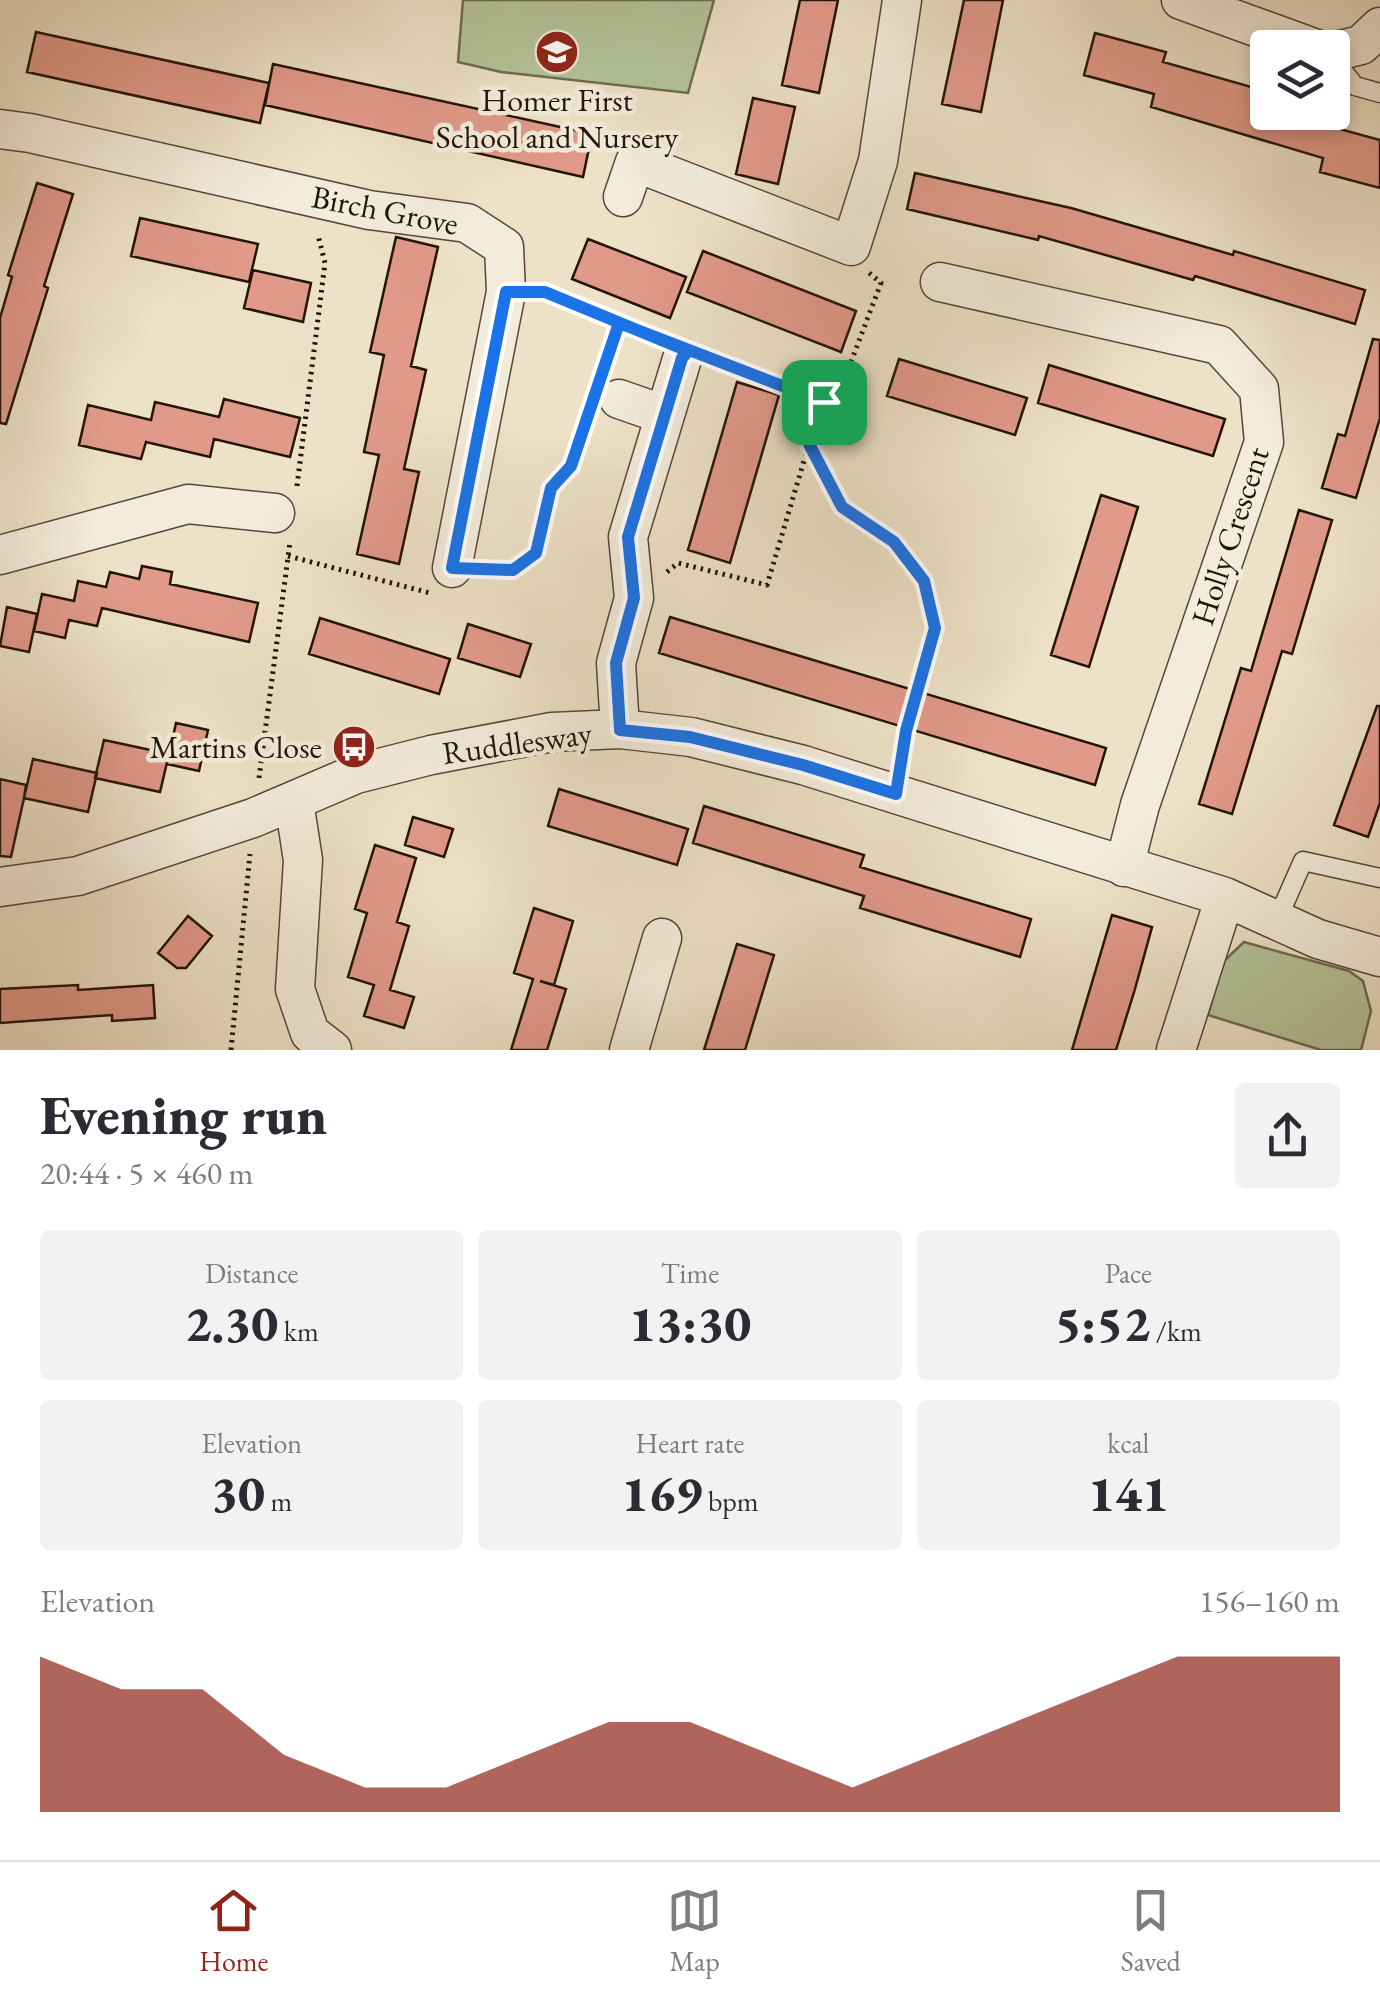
<!DOCTYPE html>
<html lang="en">
<head>
<meta charset="utf-8">
<style>
	:root { --surface:#fff; --page:#f2f2f3; --text:#2b2b33; --muted:#7c7c81; --line:#e1e1e2; --accent:#8f2418 }
	body { margin:0; font-family:"EB Garamond",serif; background:var(--page); color:var(--text); height:100vh; display:flex; flex-direction:column; font-size:38px; white-space:nowrap }
	* { box-sizing:border-box; margin:0 }
	p { font-size:32px; color:var(--muted) }
	.icon { flex:none; width:55px; height:55px; fill:none; stroke:currentColor; stroke-width:2; stroke-linecap:round; stroke-linejoin:round }
	.map { position:relative; height:1050px; overflow:hidden }
	.panel { display:flex; flex-direction:column; background:var(--surface); flex:1 }
	.panel>* { flex:none }
	.buttons { position:absolute; left:1250px; top:30px; display:grid; gap:20px }
	.buttons a { display:grid; place-items:center; width:100px; height:100px; border-radius:10px; background:var(--surface); box-shadow:0 5px 15px #0003; font-size:50px }
	.pin { position:absolute; display:grid; place-items:center; width:85px; height:85px; color:#fff; margin:-42px; border-radius:20px; box-shadow:0 5px 15px #0006 }
	.round { display:grid; place-items:center; flex:none; width:105px; height:105px; border-radius:10px; background:var(--page) }
	.summary { display:flex; align-items:center; justify-content:space-between; height:170px; padding:0 40px }
	h1 { font-size:55px; font-weight:800; line-height:75px }
	.figures { display:grid; grid-template-columns:repeat(3,1fr); gap:15px; height:170px; padding:10px 40px }
	.figures div { display:grid; align-content:center; border-radius:10px; background:var(--page); text-align:center }
	.figures b { font-size:50px; font-weight:800 }
	.figures small { font-size:28px; font-weight:400 }
	.figures p { font-size:28px }
	.chart { height:280px; padding:20px 40px }
	.chart p { display:flex; justify-content:space-between }
	.chart svg { width:100%; height:180px; margin-top:10px; fill:var(--accent); opacity:.7 }
	.tab-bar { display:flex; justify-content:space-around; align-items:center; height:140px; border-top:2px solid var(--line); background:var(--surface); font-size:28px; color:var(--muted) }
	.tab-bar a { display:grid; justify-items:center; gap:5px }
	.tab-bar .selected { color:var(--accent) }
	.map>svg:first-child { display:block }
	.green { fill:#b4c399; stroke:#6c6c52; stroke-width:2.5 }
	.building { fill:#e19989; stroke:#23140a; stroke-width:2.5 }
	.lines { fill:none; stroke-linecap:round; stroke-linejoin:round }
	.lane-casing { stroke:#564739; stroke-width:21 }
	.street-casing { stroke:#564739; stroke-width:41 }
	.path { stroke:#23140a; stroke-width:5; stroke-dasharray:2.5 5; stroke-linecap:butt }
	.lane { stroke:#f3ecdb; stroke-width:18 }
	.street { stroke:#f3ecdb; stroke-width:38 }
	.route-casing { stroke:#fff; stroke-width:20 }
	.route { stroke:#1a73e8; stroke-width:12 }
	.labels { text-anchor:middle; stroke-width:9; stroke-linejoin:round; paint-order:stroke }
	.poi-label { font-size:32px; fill:#23140a; stroke:#f3ecdb }
	.street-label { font-size:32px; fill:#23140a; stroke:#f3ecdb }
</style>
</head>
<body>
<div class="map">
<svg width="1380" height="1050" viewBox="0 0 1380 1050">
	<rect width="100%" height="100%" fill="#ede1c7"/>
	<filter id="stains"><feTurbulence type="fractalNoise" baseFrequency=".002" numOctaves="4"/><feColorMatrix values="0 0 0 0 .2 0 0 0 0 .09 0 0 0 0 .02 0 0 0 .5 -.17"/></filter>
	<radialGradient id="worn" r=".72"><stop offset=".6" stop-color="#630" stop-opacity="0"/><stop offset="1" stop-color="#630" stop-opacity=".3"/></radialGradient>
	<path class="green" d="M463 0H714L688 93 501 72 458 62Z
		M1244 942 1349 971 1363 981 1371 1011 1361 1050H1321L1208 1015 1223 962Z"/>
	<path class="building" d="M800 0H838L819 93 782 85Z
		M964 0H1003L981 112 942 104Z
		M36 32 269 83 260 123 27 72Z
		M1095 33 1166 52 1163 62 1255 88 1253 95 1268 98V112H1319L1335 117 1332 127 1380 140V188L1320 172 1323 158 1151 107 1154 94 1084 75Z
		M273 64 592 134 583 177 265 105Z
		M753 98 795 107 778 184 736 174Z
		M915 173 1071 208 1233 255 1234 251 1365 290 1355 324 1195 276 1193 280 1039 236 1038 240 907 209Z
		M37 183 73 194 44 286 48 288 6 424 0 423V318L12 277 8 275Z
		M140 218 258 244 249 282 131 256Z
		M396 237 438 247 411 366 426 370 404 469 419 472 399 564 357 554 379 455 364 452 384 355 370 352Z
		M588 239 686 277 670 318 572 279Z
		M703 251 856 311 841 352 687 292Z
		M253 270 311 283 303 322 244 308Z
		M1373 339 1380 340V418L1356 498 1322 488 1338 434 1345 436Z
		M899 359 1027 398 1015 435 887 396Z
		M1049 365 1225 419 1213 456 1038 403Z
		M737 382 779 395 730 563 688 550Z
		M224 399 300 418 290 457 214 439 210 457 146 442 141 459 79 445 88 405 151 420 155 402 219 417Z
		M1101 495 1138 507 1089 667 1051 655Z
		M1299 510 1332 520 1292 654 1282 651 1232 814 1199 804 1241 668 1251 671Z
		M142 566 172 572 170 584 258 603 249 642 102 608 97 626 69 620 65 638 34 631 42 594 74 601 78 581 106 587 110 572 139 579Z
		M7 607 37 614 29 652 0 646Z
		M670 617 1106 748 1095 785 659 653Z
		M320 618 450 659 439 694 309 654Z
		M468 624 531 644 520 677 458 658Z
		M1377 706H1380V803L1368 837 1334 825Z
		M176 723 208 730 199 771 167 764Z
		M104 740 169 754 160 792 95 778Z
		M33 759 97 773 88 812 24 798 11 857 0 856V779L26 785 24 798Z
		M559 789 688 829 677 865 548 826Z
		M704 806 864 855 860 867 1031 919 1020 957 860 908 864 896 693 843Z
		M413 817 453 829 444 857 405 845Z
		M375 845 416 858 397 922 409 926 390 990 414 997 404 1028 364 1016 374 985 348 977 367 913 355 909Z
		M534 908 573 921 554 985 540 981 566 989 547 1050H511L533 979 514 973Z
		M1112 915 1152 927 1135 989 1116 1050H1072Z
		M188 916 212 936 186 968H177L158 953Z
		M737 944 774 955 745 1050H704Z
		M78 985V990L153 985 155 1018 112 1021V1015L0 1023V989Z"/>
	<g class="lines">
		<g class="lane-casing">
			<path id="lane" d="M1332 57 1355 86 1380 93
				M1277 920 1303 861 1380 878"/>
		</g>
		<g class="street-casing">
			<path id="street" d="M1181 0 1314 48
				M1332 52 1361 45 1380 27
				M0 129 30 133 369 210 467 223 504 247 506 292 452 568
				M623 197 635 162 851 246 878 161 902 0
				M940 282 1219 345 1259 389 1264 442 1140 805 1124 867
				M619 399 665 415
				M0 555 188 504 275 513
				M620 729 616 663 634 598 628 537 682 359
				M294 802 303 860 295 989 310 1033 332 1050
				M0 887 78 876 253 818 356 774 431 755 552 732 620 729 691 737 803 765 1225 897 1318 939 1380 957
				M629 1050 662 938
				M1176 1050 1225 897"/>
		</g>
		<path class="path" d="M537 292H545L657 338
			M715 361 835 404 881 283 868 272
			M603 370 619 323
			M824 402 809 444 842 507 894 542 924 581 935 628 905 731 901 761
			M297 486 325 263 318 235
			M288 556 430 593
			M484 569 513 570 536 553 551 488 571 466 589 414
			M667 572 678 563 767 585 809 444
			M259 778 290 542
			M231 1050 250 854"/>
		<use href="#lane" class="lane"/>
		<use href="#street" class="street"/>
	</g>
	<g class="lines">
		<g class="route-casing">
			<path id="route" d="M824 402 619 323 571 466 551 488 536 553 513 570 452 568 506 292H545L688 351 682 358 628 537 634 598 616 663 620 730 690 737 803 765 896 794 906 731 935 628 924 581 894 542 842 507 809 444 824 402"/>
		</g>
		<use href="#route" class="route"/>
	</g>
	<defs>
		<g id="school-disc" transform="scale(2.25)"><circle r="9.5" fill="#8f2418" stroke="#f3ecdb"/><path d="M0-5L7-2L0 1L-7-2ZM-4 1L0 2.5L4 1V4Q0 6-4 4Z" fill="#fff"/></g>
		<g id="bus-disc" transform="scale(2.25)"><circle r="9.5" fill="#8f2418" stroke="#f3ecdb"/><path d="M-5-6H5V4H4V6H2V4H-2V6H-4V4H-5ZM-3.5-4V0h7V-4ZM-3.5 1.2v1.5H-2V1.2ZM2 1.2v1.5H3.5V1.2Z" fill="#fff"/></g>
	</defs>
	<g fill-rule="evenodd">
		<use href="#school-disc" x="557" y="52"/>
		<use href="#bus-disc" x="354" y="747"/>
	</g>
	<g class="labels">
		<g class="poi-label">
			<text x="557" y="111">Homer First<tspan x="557" dy="37">School and Nursery</tspan></text>
			<text x="322" y="758" text-anchor="end">Martins Close</text>
		</g>
		<g class="street-label">
			<text transform="translate(385 210) rotate(11)" y="11">Birch Grove</text>
			<text transform="translate(1230 536) rotate(-72)" y="11">Holly Crescent</text>
			<text transform="translate(517 743) rotate(-8)" y="11">Ruddlesway</text>
		</g>
	</g>
	<rect width="100%" height="100%" filter="url(#stains)"/>
	<rect width="100%" height="100%" fill="url(#worn)"/>
</svg>
<div class="buttons">
<a><svg class="icon" aria-label="layers" viewBox="0 0 24 24"><path d="M12 4l9 5-9 5-9-5zM3 14l9 5 9-5"/></svg></a>
</div>
<div class="pin" style="left:824px;top:402px;background:#1e9e55"><svg class="icon" aria-label="arrive" viewBox="0 0 24 24"><path d="M6 21V4h12l-3 4 3 4H6"/></svg></div>
</div>
<section class="panel">
<div class="summary"><div><h1>Evening run</h1><p>20:44 · 5 × 460 m</p></div><a class="round"><svg class="icon" aria-label="share" viewBox="0 0 24 24"><path d="M12 15V3M7 8l5-5 5 5M5 13v7h14v-7"/></svg></a></div>
<div class="figures">
<div><p>Distance</p><b>2.30<small> km</small></b></div>
<div><p>Time</p><b>13:30</b></div>
<div><p>Pace</p><b>5:52<small> /km</small></b></div>
</div>
<div class="figures">
<div><p>Elevation</p><b>30<small> m</small></b></div>
<div><p>Heart rate</p><b>169<small> bpm</small></b></div>
<div><p>kcal</p><b>141</b></div>
</div>
<div class="chart"><p><span>Elevation</span>156–160 m</p>
<svg viewBox="0 0 160 44" preserveAspectRatio="none"><path d="M0 44V6L10 14L20 14L30 30L40 38L50 38L60 30L70 22L80 22L90 30L100 38L110 30L120 22L130 14L140 6L150 6L160 6V44z"/></svg>
</div>
</section>
<nav class="tab-bar">
<a class="selected"><svg class="icon" aria-label="home" viewBox="0 0 24 24"><path d="M3 11l9-7 9 7M6 9v11h12V9"/></svg>Home</a>
<a><svg class="icon" aria-label="map" viewBox="0 0 24 24"><path d="M3 6l6-2 6 2 6-2v14l-6 2-6-2-6 2zM9 4v14M15 6v14"/></svg>Map</a>
<a><svg class="icon" aria-label="saved" viewBox="0 0 24 24"><path d="M7 4h10v16l-5-4-5 4z"/></svg>Saved</a>
</nav>
</body>
</html>
